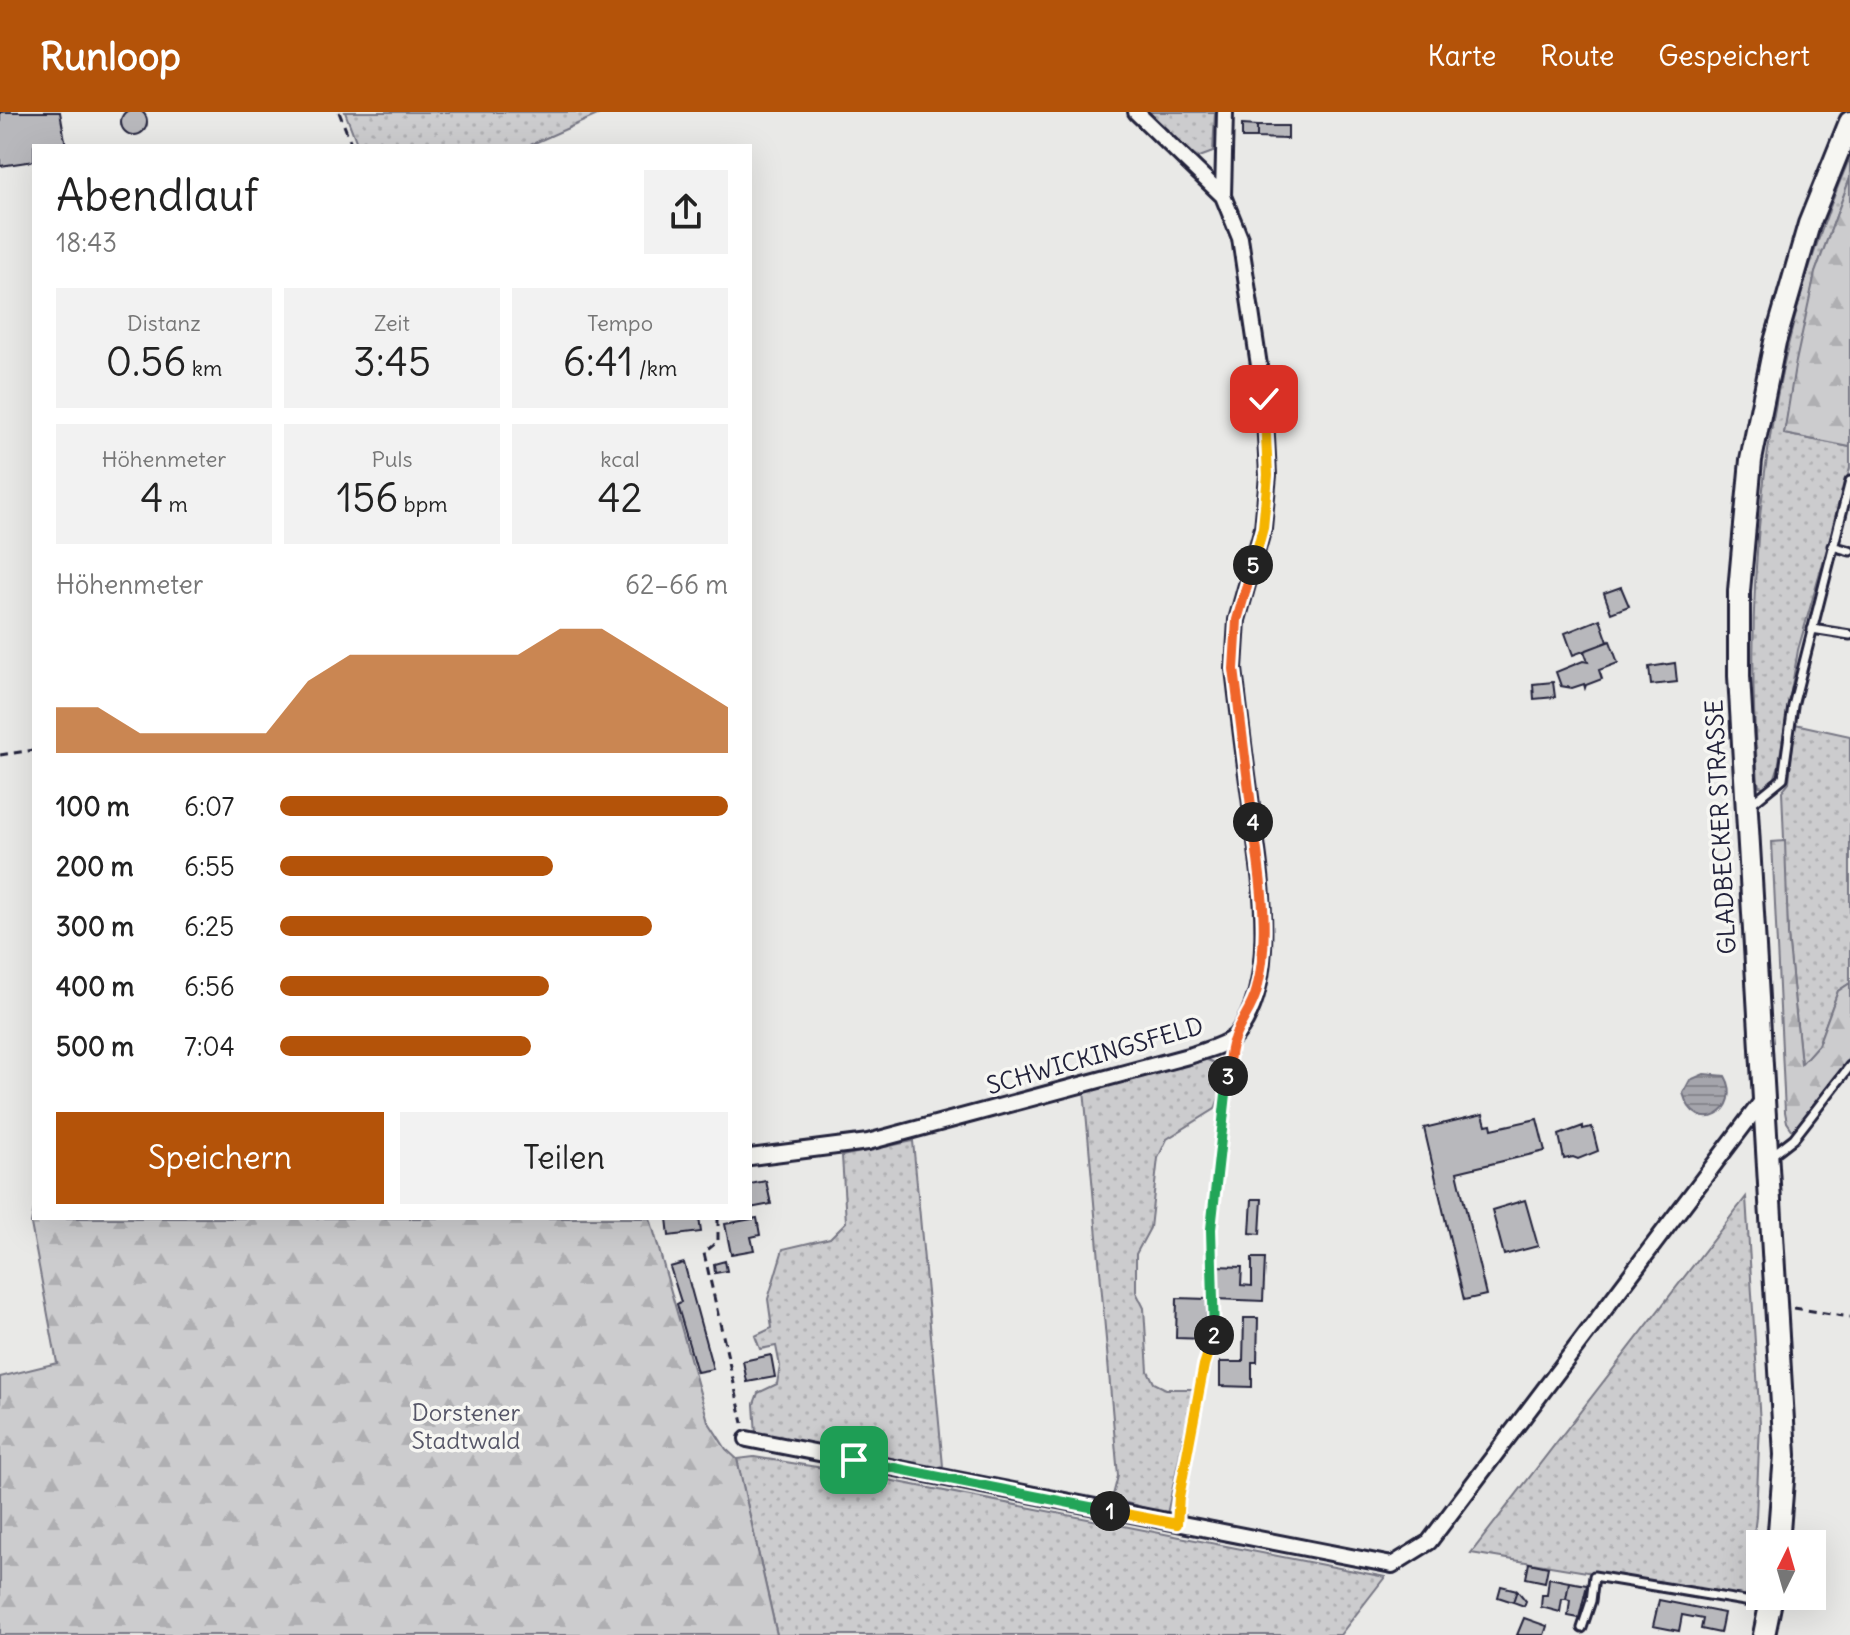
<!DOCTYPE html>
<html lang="de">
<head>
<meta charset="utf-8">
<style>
	:root { --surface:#fff; --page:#f2f2f2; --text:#222; --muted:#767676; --accent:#b45309 }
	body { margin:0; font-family:Delius,sans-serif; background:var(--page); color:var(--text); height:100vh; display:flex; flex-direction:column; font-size:30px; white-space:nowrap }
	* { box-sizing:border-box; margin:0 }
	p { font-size:26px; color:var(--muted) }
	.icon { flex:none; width:44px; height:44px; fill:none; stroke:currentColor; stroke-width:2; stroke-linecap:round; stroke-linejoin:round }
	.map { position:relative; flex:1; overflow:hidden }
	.drawer { position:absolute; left:32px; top:32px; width:720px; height:1076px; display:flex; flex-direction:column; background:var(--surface); border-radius:0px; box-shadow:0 8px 32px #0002 }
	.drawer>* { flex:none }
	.needle { width:52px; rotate:5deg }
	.buttons { position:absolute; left:1746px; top:1418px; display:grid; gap:16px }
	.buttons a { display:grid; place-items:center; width:80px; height:80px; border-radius:0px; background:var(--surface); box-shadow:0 8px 32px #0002; font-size:40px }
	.pin { position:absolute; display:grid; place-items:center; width:68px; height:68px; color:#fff; margin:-34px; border-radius:16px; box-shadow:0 4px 12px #0006 }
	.km { position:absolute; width:40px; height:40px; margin:-20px; border-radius:50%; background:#222; color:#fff; font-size:22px; line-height:40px; text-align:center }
	.round { display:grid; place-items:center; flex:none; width:84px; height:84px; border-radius:0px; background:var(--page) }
	.overview { display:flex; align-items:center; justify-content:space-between; height:136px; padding:0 24px }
	h1 { font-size:44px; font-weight:600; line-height:60px }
	.stats { display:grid; grid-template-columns:repeat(3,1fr); gap:12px; height:136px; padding:8px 24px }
	.stats div { display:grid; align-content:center; border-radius:0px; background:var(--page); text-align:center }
	.stats b { font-size:40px; font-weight:600 }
	.stats small { font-size:22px; font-weight:400 }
	.stats p { font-size:22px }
	.chart { height:224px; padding:16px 24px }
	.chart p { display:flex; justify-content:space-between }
	.chart svg { width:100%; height:144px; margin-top:8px; fill:var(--accent); opacity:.7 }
	.button { display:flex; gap:16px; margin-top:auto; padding:16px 24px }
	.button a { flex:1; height:92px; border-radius:0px; background:var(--accent); color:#fff; font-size:32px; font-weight:600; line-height:92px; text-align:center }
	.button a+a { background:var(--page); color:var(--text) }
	ul { padding:0 24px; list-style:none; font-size:26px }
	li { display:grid; grid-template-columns:128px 96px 1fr; align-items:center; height:60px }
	li i { height:20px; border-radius:10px; background:var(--accent) }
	header { display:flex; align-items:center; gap:48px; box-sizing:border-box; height:112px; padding:0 40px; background:var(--accent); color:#fff }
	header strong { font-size:38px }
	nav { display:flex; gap:44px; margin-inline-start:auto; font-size:28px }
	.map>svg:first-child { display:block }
	.grass { fill:url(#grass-dots); stroke:#777784; stroke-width:2 }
	.forest { fill:url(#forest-firs); stroke:#777784; stroke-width:2 }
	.water { fill:url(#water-rules); stroke:#71717f; stroke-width:2 }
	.building { fill:#b8b8bc; stroke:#22223b; stroke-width:2 }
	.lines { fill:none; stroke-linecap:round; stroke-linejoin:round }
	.lane-casing { stroke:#22223b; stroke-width:13 }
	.street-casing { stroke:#22223b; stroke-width:20 }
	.secondary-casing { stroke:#22223b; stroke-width:26 }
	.path { stroke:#22223b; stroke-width:3; stroke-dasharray:8 6; stroke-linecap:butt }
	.lane { stroke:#f6f6f2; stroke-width:7 }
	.street { stroke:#f6f6f2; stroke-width:14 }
	.secondary { stroke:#f6f6f2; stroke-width:20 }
	.split-1-casing { stroke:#fff; stroke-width:16 }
	.split-2-casing { stroke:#fff; stroke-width:16 }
	.split-3-casing { stroke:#fff; stroke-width:16 }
	.split-4-casing { stroke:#fff; stroke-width:16 }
	.split-5-casing { stroke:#fff; stroke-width:16 }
	.split-6-casing { stroke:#fff; stroke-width:16 }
	.split-1 { stroke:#22a559; stroke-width:10 }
	.split-2 { stroke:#f5b400; stroke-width:10 }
	.split-3 { stroke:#22a559; stroke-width:10 }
	.split-4 { stroke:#f0652b; stroke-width:10 }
	.split-5 { stroke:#f0652b; stroke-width:10 }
	.split-6 { stroke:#f5b400; stroke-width:10 }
	.labels { text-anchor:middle; stroke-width:7; stroke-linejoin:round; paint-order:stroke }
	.street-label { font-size:24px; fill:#22223b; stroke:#f6f6f2 }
	.park-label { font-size:24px; fill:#555567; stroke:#f6f6f2 }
</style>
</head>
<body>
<header>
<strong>Runloop</strong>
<nav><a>Karte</a><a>Route</a><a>Gespeichert</a></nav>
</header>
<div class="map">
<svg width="1850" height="1523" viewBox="0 0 1850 1523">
	<defs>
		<pattern id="grass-dots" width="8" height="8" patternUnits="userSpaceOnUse" patternTransform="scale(2)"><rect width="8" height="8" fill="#ccccce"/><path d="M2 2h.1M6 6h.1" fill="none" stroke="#afafb2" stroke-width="1.8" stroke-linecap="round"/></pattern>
		<pattern id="forest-firs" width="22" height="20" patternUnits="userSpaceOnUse" patternTransform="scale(2)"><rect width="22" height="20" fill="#ccccce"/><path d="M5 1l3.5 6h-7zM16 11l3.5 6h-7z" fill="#afafb2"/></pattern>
		<pattern id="water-rules" width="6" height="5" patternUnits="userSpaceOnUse" patternTransform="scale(2)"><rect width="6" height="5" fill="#a5a5ac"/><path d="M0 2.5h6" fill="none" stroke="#86868d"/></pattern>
	</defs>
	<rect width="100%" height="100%" fill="#e9e9e7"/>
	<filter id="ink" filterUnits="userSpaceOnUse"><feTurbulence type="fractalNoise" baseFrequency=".0125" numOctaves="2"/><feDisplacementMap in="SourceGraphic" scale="16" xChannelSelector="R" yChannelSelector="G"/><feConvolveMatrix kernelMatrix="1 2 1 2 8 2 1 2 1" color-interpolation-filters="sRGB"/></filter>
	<g filter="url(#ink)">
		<path class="grass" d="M345 0H604L528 34H358Z
			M1147 0H1215L1213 40 1194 47Z
			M1850 45V66L1815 161 1784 322 1850 335V356L1798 538 1778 656 1774 668 1764 675 1759 674 1758 669C1742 456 1765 243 1850 45Z
			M1795 612 1850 624V871L1838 879 1818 933 1801 953 1788 823 1782 679 1789 670Z
			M1202 946 1215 951 1220 963V983L1215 997 1167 1027 1158 1046 1150 1116 1136 1142V1180L1144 1196 1148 1259 1154 1271 1166 1277H1194L1167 1402 1112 1387 1118 1364 1084 977Z
			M913 1029 943 1354 924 1359 756 1323 754 1292 758 1281 777 1272 780 1254 776 1234 760 1237 755 1224 772 1216 768 1187 783 1137 830 1126 846 1110 842 1044Z
			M1746 1085 1760 1312 1756 1405 1746 1486 1471 1441Z
			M754 1345 842 1359 1385 1465 1340 1523H777L737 1347Z"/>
		<path class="forest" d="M1850 66V335L1784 322 1795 254 1815 161Z
			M1785 729 1788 823 1801 952 1818 933 1838 879 1850 871V946L1793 1019 1787 1010 1785 1000 1772 730Z
			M34 1097V1106H650L708 1309 726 1337 737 1347 777 1523H0V1265L57 1251 31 1112Z"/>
		<path class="water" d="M1704 962 1725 964C1745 998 1696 1028 1683 981L1690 968Z"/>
		<path class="building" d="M121 10a13 13 0 1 1 26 0a13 13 0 1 1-26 0Z
			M0 0H60L66 34H34V49L0 54Z
			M1242 13 1257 14V26H1242Z
			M1257 14H1288V27L1257 26Z
			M1621 475 1629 494 1611 501 1604 481Z
			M1600 507 1608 530 1573 543 1565 521Z
			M1610 529 1618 551 1599 558 1602 567 1586 573 1585 576 1584 572 1572 576 1561 574 1556 560 1583 549 1588 550 1584 539Z
			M1675 551 1677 570 1651 573 1649 555Z
			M1553 570 1555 585 1534 587 1533 572Z
			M1483 1002 1486 1013 1491 1012 1492 1017 1537 1007 1545 1039 1457 1060 1486 1183 1464 1188 1424 1016Z
			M1583 1014V1017L1592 1015 1598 1039 1578 1047 1573 1045 1564 1047 1559 1023Z
			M766 1069 771 1092 750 1096V1072Z
			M1252 1087H1262L1260 1122 1250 1121Z
			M1525 1088 1538 1134 1504 1143 1492 1098Z
			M667 1106H699L701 1120 669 1124Z
			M757 1106 760 1123 751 1125 754 1138 731 1142 725 1112Z
			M1252 1146H1265L1263 1189 1216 1187 1217 1154 1242 1155 1241 1173 1252 1174Z
			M725 1149 727 1159 715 1161 714 1152Z
			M684 1151 713 1257 697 1260 677 1192 681 1190 670 1155Z
			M1177 1186 1207 1187 1206 1227 1176 1226Z
			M1244 1206H1258L1257 1250H1252V1275L1220 1274V1250H1243Z
			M771 1243 775 1265 747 1270 743 1249Z
			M1529 1451 1548 1455 1545 1470 1526 1466Z
			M1549 1466 1569 1470 1566 1487H1562L1560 1500 1541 1495 1542 1483H1547Z
			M1569 1470 1587 1473 1579 1506 1568 1504 1570 1488 1566 1487Z
			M1501 1474 1517 1478 1513 1490 1498 1485Z
			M1517 1478 1526 1489 1524 1494 1513 1490Z
			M1659 1488 1724 1501 1720 1521 1701 1517 1703 1507 1682 1503 1679 1519 1653 1514Z
			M1524 1506 1547 1514 1544 1523H1517Z"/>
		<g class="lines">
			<g class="lane-casing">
				<path id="lane" d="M1832 434 1850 439
					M1812 517 1850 523
					M1751 692 1783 666 1793 594 1850 369
					M1772 1043 1794 1026 1850 954
					M1582 1516 1591 1489 1594 1464 1769 1493"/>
			</g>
			<g class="street-casing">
				<path id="street" d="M1136 0 1223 84
					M750 1045 868 1030 1192 943C1205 938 1227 933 1236 923 1282 868 1258 751 1250 685 1244 642 1239 600 1234 557L1237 508 1263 416 1268 363 1264 287 1240 126 1223 84 1225 0
					M747 1327 1392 1453 1429 1430 1762 989"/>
			</g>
			<g class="secondary-casing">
				<path id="secondary" d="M1778 1432 1785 1343 1739 564V479L1751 348 1775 230 1809 112 1850 10
					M1764 1523 1772 1484"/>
			</g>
			<path class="path" d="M339 0 352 34
				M0 643 34 638
				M718 1106V1129L704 1141 743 1311
				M1794 1196 1850 1205
				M1178 1396 1204 1253 1214 1227 1211 1117 1230 945"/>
			<use href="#lane" class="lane"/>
			<use href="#street" class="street"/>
			<use href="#secondary" class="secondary"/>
		</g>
	</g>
	<g class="lines" filter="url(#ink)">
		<g class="split-1-casing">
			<path id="split-1" d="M854 1348 1110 1399"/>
		</g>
		<g class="split-2-casing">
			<path id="split-2" d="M1110 1399 1177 1412 1179 1385 1204 1253 1214 1223"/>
		</g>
		<g class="split-3-casing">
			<path id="split-3" d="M1214 1223 1211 1117 1228 964"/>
		</g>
		<g class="split-4-casing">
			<path id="split-4" d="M1228 964C1229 952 1229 938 1234 927 1240 909 1252 898 1257 877 1271 822 1260 764 1253 710"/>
		</g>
		<g class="split-5-casing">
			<path id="split-5" d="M1253 453 1237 508 1234 557 1253 710"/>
		</g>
		<g class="split-6-casing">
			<path id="split-6" d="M1253 453 1263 416 1268 363 1264 287"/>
		</g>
		<use href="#split-1" class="split-1"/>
		<use href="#split-2" class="split-2"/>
		<use href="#split-3" class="split-3"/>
		<use href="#split-4" class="split-4"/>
		<use href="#split-5" class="split-5"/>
		<use href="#split-6" class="split-6"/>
	</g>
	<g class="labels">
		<g class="street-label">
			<text transform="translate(1721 715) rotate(-93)" y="8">GLADBECKER STRASSE</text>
			<text transform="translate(1095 944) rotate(-16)" y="8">SCHWICKINGSFELD</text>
		</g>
		<g class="park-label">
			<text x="466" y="1309">Dorstener<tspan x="466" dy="28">Stadtwald</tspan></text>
		</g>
	</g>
</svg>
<div class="buttons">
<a><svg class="needle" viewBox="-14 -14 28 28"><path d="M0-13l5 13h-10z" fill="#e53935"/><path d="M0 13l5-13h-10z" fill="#767676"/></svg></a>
</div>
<div class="pin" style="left:854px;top:1348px;background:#1e9e55"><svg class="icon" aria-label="arrive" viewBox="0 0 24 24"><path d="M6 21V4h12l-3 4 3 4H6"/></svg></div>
<div class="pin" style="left:1264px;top:287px;background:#d93025"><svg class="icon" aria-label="check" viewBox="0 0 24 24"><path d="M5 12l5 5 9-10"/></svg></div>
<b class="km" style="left:1110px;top:1399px">1</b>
<b class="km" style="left:1214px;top:1223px">2</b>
<b class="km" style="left:1228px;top:964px">3</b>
<b class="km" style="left:1253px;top:710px">4</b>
<b class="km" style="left:1253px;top:453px">5</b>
<section class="drawer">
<div class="overview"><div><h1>Abendlauf</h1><p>18:43</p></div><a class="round"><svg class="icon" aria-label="share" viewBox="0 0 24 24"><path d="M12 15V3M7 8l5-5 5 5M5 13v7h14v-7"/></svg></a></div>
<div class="stats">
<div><p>Distanz</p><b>0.56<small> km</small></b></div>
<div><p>Zeit</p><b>3:45</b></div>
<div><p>Tempo</p><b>6:41<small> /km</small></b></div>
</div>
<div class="stats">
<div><p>Höhenmeter</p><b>4<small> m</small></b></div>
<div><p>Puls</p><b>156<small> bpm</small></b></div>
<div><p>kcal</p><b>42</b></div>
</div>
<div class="chart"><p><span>Höhenmeter</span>62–66 m</p>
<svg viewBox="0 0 160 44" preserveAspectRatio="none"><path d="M0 44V30L10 30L20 38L30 38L40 38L50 38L60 22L70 14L80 14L90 14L100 14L110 14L120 6L130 6L140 14L150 22L160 30V44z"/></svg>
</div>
<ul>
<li><b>100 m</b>6:07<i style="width:100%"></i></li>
<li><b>200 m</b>6:55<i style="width:61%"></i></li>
<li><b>300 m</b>6:25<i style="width:83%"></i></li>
<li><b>400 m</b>6:56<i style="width:60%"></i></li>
<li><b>500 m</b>7:04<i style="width:56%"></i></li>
</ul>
<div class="button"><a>Speichern</a><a>Teilen</a></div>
</section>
</div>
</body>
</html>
